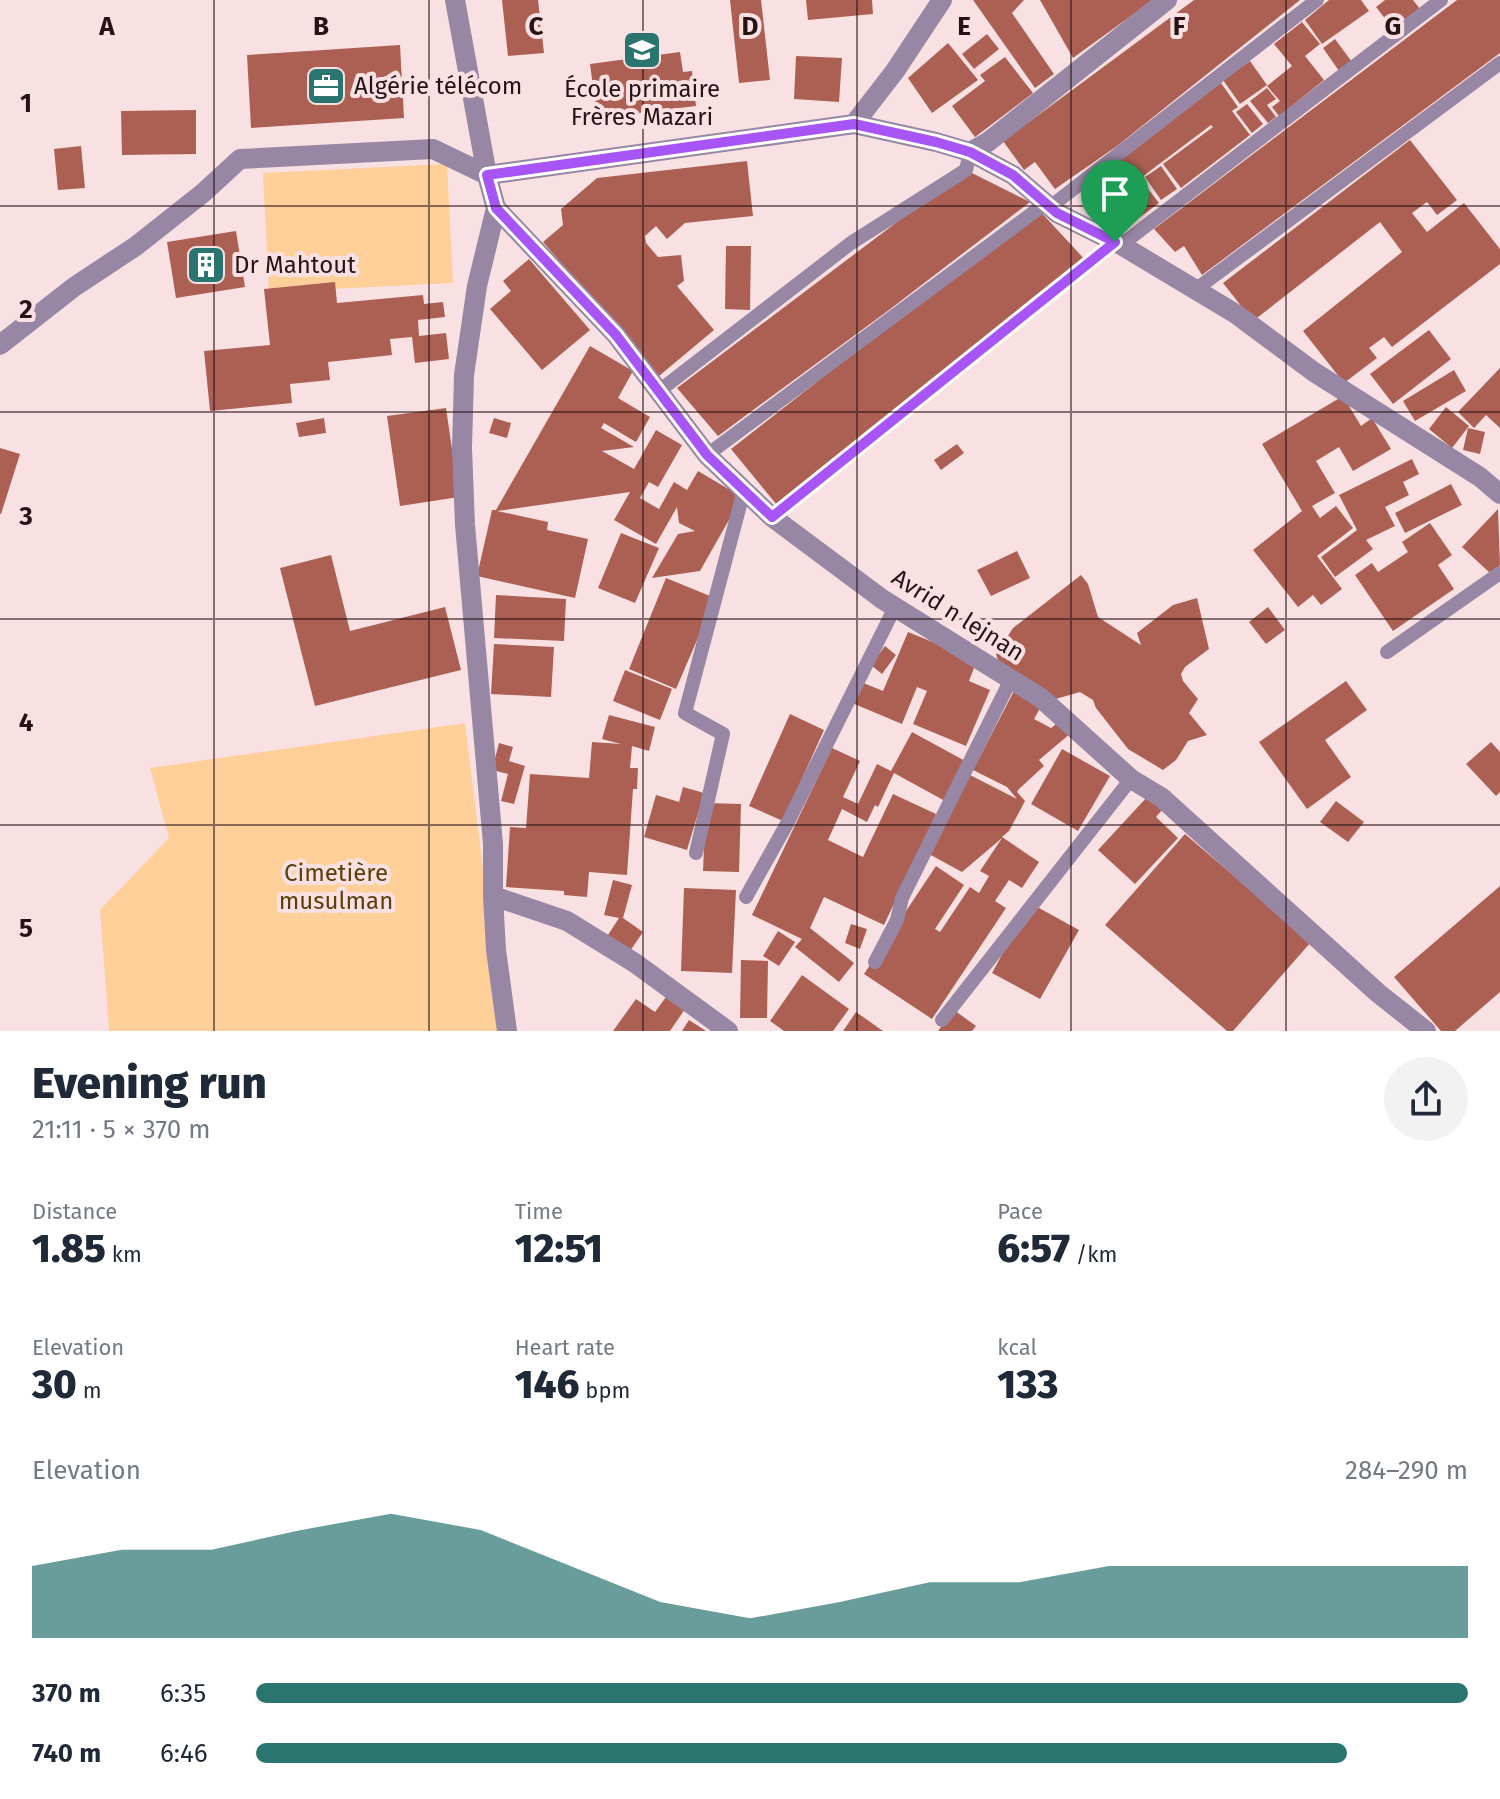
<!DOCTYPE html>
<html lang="en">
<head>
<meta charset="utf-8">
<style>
	:root { --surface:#fff; --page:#f2f2f3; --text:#1f2937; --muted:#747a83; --accent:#2b7571 }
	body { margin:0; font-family:"Fira Sans",sans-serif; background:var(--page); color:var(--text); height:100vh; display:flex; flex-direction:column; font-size:30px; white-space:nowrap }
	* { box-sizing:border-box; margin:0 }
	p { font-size:26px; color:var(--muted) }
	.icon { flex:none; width:44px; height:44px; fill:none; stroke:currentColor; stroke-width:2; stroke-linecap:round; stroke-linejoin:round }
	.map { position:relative; height:1031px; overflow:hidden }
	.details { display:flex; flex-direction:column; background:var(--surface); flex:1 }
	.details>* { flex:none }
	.pin { position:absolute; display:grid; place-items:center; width:68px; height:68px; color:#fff; margin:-82px -34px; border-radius:50% 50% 50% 0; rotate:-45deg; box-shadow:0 0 8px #0007 }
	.pin .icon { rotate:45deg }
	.round { display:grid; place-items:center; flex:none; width:84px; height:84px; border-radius:42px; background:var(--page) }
	.head { display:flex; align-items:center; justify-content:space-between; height:136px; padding:0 32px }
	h1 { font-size:44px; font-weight:800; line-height:60px }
	.stats { display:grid; grid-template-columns:repeat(3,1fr); gap:12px; height:136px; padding:8px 32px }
	.stats div { display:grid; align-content:center }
	.stats b { font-size:40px; font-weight:800 }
	.stats small { font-size:22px; font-weight:400 }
	.stats p { font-size:22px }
	.chart { height:224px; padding:16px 32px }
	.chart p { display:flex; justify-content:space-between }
	.chart svg { width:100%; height:144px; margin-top:8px; fill:var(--accent); opacity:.7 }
	ul { padding:0 32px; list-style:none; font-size:26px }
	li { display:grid; grid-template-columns:128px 96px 1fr; align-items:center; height:60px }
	li i { height:20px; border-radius:10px; background:var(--accent) }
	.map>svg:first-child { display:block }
	.green { fill:#fecf99 }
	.building { fill:#ac6053 }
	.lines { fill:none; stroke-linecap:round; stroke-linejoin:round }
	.service { stroke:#9887a4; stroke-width:14 }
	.minor { stroke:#9887a4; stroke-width:20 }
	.route-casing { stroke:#fff; stroke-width:16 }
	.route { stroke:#a855f7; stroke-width:10 }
	.grid { fill:none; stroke:#271316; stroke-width:2; stroke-opacity:0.55 }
	.labels { text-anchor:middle; stroke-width:8; stroke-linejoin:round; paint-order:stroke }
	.poi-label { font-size:24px; fill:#271316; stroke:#f9e1e3; text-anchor:start }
	.street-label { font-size:24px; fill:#271316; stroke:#f9e1e3 }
	.park-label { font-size:24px; fill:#5f3d09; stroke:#f9e1e3 }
	.grid-label { font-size:26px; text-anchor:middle; font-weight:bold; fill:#271316; stroke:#f9e1e3; stroke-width:8; stroke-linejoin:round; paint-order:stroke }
</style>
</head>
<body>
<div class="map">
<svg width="1500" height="1031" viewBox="0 0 1500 1031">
	<rect width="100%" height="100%" fill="#f9e1e3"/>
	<path class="green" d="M447 164 453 283 269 292 263 173Z
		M465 723 503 1031H109L100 910 169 838 150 768Z"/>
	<path class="building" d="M502 0H538L544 53 508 56Z
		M730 0H761L770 80 739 83Z
		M806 0H872L873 14 808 20Z
		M973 0H1024L1012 13 1054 74 1035 88Z
		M1040 0H1153L1073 58Z
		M1194 0H1300L1117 146 1055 189 1035 162 1024 170 1003 141Z
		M1329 0H1361L1369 11 1322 44 1305 20Z
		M1385 0H1413L1420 9 1393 29 1376 7Z
		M1457 0H1500V53L1202 275 1184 246 1175 252 1154 229Z
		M1302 22 1320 44 1305 56 1324 80 1279 116 1272 107 1280 101 1267 86 1292 66 1274 44Z
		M987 34 999 49 974 69 962 54Z
		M1335 39 1352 62 1339 71 1323 48Z
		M948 43 978 80 932 113 908 78Z
		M400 45 404 118 251 128 247 55Z
		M680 52 683 72 692 71 696 106 597 118 590 64Z
		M796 56 842 58 839 102 794 99Z
		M1005 57 1033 93 975 137 952 106 985 81 980 75Z
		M1250 61 1267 85 1240 104 1223 80Z
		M1221 83 1238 107 1232 111 1250 135 1181 188 1163 164 1213 127 1211 125 1097 211 1079 187Z
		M1267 88 1276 99 1267 105 1276 117 1268 123 1250 101Z
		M1247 104 1263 124 1252 133 1236 112Z
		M196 110V154L122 155 121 111Z
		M1410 140 1457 200 1437 215 1427 202 1412 213 1427 232 1464 203 1500 249V264L1392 347 1384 337 1369 348 1377 358 1344 383 1303 331 1402 252 1380 222 1253 321 1223 283Z
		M81 146 85 188 58 190 54 149Z
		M747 161 753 216 685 223 667 239 656 226 645 236 646 243 658 257 681 255 684 281 677 286 714 330 659 376 543 242 563 225 561 209 597 178Z
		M1161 166 1177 189 1161 200 1145 177Z
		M966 170 1030 202 889 310 718 436 677 388Z
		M1142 181 1159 203 1124 229 1108 208Z
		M1038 209 1088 263 781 510 731 449Z
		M236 231 245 287 176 298 167 242Z
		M726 246H751L750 310 725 309Z
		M529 259 590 330 542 370 490 309 511 291 503 281Z
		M335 282 337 303 423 295 424 304 443 302 445 317 418 320 419 336 446 333 449 359 415 363 412 337 390 339 392 355 328 362 330 380 290 384 292 403 210 411 204 351 270 345 264 289Z
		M1429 330 1451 359 1393 404 1370 374Z
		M590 346 633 371 618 398 650 417 636 442 604 423 601 428 634 447 602 451 634 469 656 430 682 445 658 487 649 482 640 498 659 509 674 482 687 490 698 471 742 497 700 571 652 578 678 534 695 531 679 523 677 507 656 544 614 520 630 492 497 511 548 522 547 530 588 539 575 598 477 576 492 510H496Z
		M1500 368V428L1486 415 1474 428 1458 412Z
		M1454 370 1466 391 1415 421 1403 401Z
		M1343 396 1361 426 1372 418 1391 449 1353 471 1339 447 1316 461 1335 493 1312 506 1320 518 1336 506 1353 528 1317 556 1342 589 1321 605 1313 595 1298 607 1253 550 1302 511 1262 444Z
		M1446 407 1469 426 1452 448 1429 429Z
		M446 408 459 497 400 506 387 416Z
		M324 418 326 433 299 437 296 423Z
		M494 418 511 423 507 438 489 433Z
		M1468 428 1485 432 1480 454 1463 450Z
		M957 444 964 453 941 470 934 460Z
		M0 448 20 454 1 514H0Z
		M1412 459 1419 474 1403 482 1409 495 1385 507 1395 526 1366 540 1373 549 1335 577 1321 557 1357 530 1339 495Z
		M1451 484 1462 505 1405 533 1395 513Z
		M1498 509 1500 565 1491 574 1462 547Z
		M1430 523 1452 555 1438 565 1454 589 1393 631 1355 575 1372 563 1378 572 1408 552 1402 542Z
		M621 533 659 548 635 603 598 588Z
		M1017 551 1030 578 991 596 977 570Z
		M331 555 350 631 445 607 461 670 315 706 280 568Z
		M1081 575 1088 584 1098 617 1141 645 1137 633 1173 605 1197 598 1209 649 1185 667 1181 674 1183 681 1198 699 1189 713 1207 735 1188 741 1176 760 1163 770 1128 749 1096 708 1093 700 1080 692 1052 700 1000 667 996 654 1013 628Z
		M666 578 715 598 676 689 629 669Z
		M496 595 566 599 564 641 494 638Z
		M1268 607 1285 630 1266 644 1249 622Z
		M908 632 977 660 969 681 990 690 966 746 913 724 927 691 917 687 902 724 852 703 861 682 883 691Z
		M494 644 554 647 551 697 491 694Z
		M885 646 896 655 882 674 871 665Z
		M625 670 672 689 660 720 613 701Z
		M1346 681 1367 710 1325 740 1351 777 1307 809 1259 742Z
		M1015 689 1043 703 1034 719 1051 728 1060 721 1071 733 1039 760 1044 766 1019 789 1017 792 1025 801 1009 831 1002 837 1039 862 1022 888 1009 880 995 901 1006 908 932 1019 864 974 936 866 964 885 935 929 940 932 970 887 979 893 989 876 980 871 1002 838 962 872 929 854 970 775 1017 799 1007 787 973 770Z
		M790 714 824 730 783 821 749 806Z
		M609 715 655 727 649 751 632 746 630 768H638L637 789H633L627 875 589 872 587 897 564 895V891L506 887 510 827 526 828 530 774 589 778 592 742 621 744 602 739Z
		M912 732 967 762 945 801 894 773 878 807 875 805 867 822 842 809 828 840 863 857 893 794 936 814 884 925 824 897 810 928 854 963 839 982 795 947 802 939 752 915 832 748 860 761 843 797 858 804 877 764 891 771Z
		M1491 742 1500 752V792L1496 796 1466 764Z
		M499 743 513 747 509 761 525 766 514 804 501 801 508 774 492 770Z
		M1062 749 1110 776 1078 831 1031 804Z
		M683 787 704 793 687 850 644 837 656 795 679 802Z
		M1148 796 1163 809 1156 817 1178 838 1135 884 1098 850Z
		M1336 801 1364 822 1348 842 1320 822Z
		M706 803 741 804 739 872 703 871Z
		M1185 834 1311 942 1233 1031H1227L1105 925Z
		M613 880 632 885 623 918 643 932 630 951 608 935 619 918 604 915Z
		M1500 886V992L1455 1031H1441L1394 977Z
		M684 888 736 890 732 973 681 971Z
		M1030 903 1079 930 1040 999 992 973Z
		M851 924 867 929 860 949 845 943Z
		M778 931 795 942 779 966 763 956Z
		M741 960 768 961 767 1018H740Z
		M802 975 849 1009 833 1031H784L770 1021Z
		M669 993 687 1006 670 1031H613L636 999 655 1012Z
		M954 1010 976 1026 972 1031H938Z
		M856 1012 883 1031H843Z
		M689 1020 706 1031H682Z"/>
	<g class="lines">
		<path class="service" d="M1050 207 1317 0
			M1121 245 1441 0
			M1195 290 1500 63
			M659 391 851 243 966 170 970 152
			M707 455 1038 209 1043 200
			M772 517 1115 242
			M1387 652 1500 573
			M696 853 723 734 685 713 744 490
			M746 897 788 822 895 607
			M875 962 897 920 902 898 1011 679
			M942 1020 1131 779"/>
		<path class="minor" d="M455 0 487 175 854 124 936 142 970 152 1013 175 1057 213 1121 245 1236 314 1314 372 1480 477 1500 494
			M854 124 895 71 942 0
			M970 152 988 142 1167 0
			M496 208 616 335 707 455 772 517 882 599 1041 698 1131 779 1161 797 1378 993 1426 1031
			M0 345 74 287 136 246 203 193 240 159 433 149 487 175 496 208 477 286 464 375 462 448 465 525 493 844V896L496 950 507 1031
			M493 896 567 921 635 963 728 1031"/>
	</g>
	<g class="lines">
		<g class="route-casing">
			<path id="route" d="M854 124 936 142 970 152 1013 175 1057 213 1115 242 772 517 707 455 616 335 496 208 487 175Z"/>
		</g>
		<use href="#route" class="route"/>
	</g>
	<path class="grid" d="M214 0V1031M429 0V1031M643 0V1031M857 0V1031M1071 0V1031M1286 0V1031M0 206H1500M0 412H1500M0 619H1500M0 825H1500"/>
	<defs>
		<g id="school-square" transform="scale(2)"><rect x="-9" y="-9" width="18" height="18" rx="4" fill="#2b7571" stroke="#f9e1e3"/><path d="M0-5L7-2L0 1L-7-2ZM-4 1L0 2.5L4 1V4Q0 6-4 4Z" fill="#fff"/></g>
		<g id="office-square" transform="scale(2)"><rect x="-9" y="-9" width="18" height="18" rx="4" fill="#2b7571" stroke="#f9e1e3"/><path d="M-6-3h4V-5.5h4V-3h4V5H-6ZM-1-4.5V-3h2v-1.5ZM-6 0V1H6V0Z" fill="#fff"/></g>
		<g id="building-square" transform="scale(2)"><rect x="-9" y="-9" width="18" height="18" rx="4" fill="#2b7571" stroke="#f9e1e3"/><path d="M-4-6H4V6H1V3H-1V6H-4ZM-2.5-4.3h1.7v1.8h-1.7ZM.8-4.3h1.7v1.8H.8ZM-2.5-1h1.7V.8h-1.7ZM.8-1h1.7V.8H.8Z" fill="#fff"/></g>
	</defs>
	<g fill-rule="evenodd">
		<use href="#school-square" x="642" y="50"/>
		<use href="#office-square" x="326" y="86"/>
		<use href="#building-square" x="206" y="265"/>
	</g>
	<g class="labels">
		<g class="poi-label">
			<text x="354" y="94">Algérie télécom</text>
			<text x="642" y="97" text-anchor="middle">École primaire<tspan x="642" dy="28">Frères Mazari</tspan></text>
			<text x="234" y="273">Dr Mahtout</text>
		</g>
		<g class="street-label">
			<text transform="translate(958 615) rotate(32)" y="8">Avrid n lejnan</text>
		</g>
		<g class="park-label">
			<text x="336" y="881">Cimetière<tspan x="336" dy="28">musulman</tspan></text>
		</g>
	</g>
	<g class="grid-label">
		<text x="107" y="35">A</text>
		<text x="321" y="35">B</text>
		<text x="536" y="35">C</text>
		<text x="750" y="35">D</text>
		<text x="964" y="35">E</text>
		<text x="1179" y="35">F</text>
		<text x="1393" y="35">G</text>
		<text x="26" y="112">1</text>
		<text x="26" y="318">2</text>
		<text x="26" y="525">3</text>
		<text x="26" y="731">4</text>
		<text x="26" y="937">5</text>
	</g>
</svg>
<div class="pin" style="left:1115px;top:242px;background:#1e9e55"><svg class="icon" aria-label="arrive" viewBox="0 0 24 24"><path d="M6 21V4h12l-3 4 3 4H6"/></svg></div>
</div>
<section class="details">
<div class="head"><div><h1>Evening run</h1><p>21:11 · 5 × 370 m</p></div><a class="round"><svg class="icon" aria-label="share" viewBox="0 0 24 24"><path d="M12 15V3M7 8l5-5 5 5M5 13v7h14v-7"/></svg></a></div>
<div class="stats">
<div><p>Distance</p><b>1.85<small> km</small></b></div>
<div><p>Time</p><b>12:51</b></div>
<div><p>Pace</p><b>6:57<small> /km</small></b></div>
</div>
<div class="stats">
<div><p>Elevation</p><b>30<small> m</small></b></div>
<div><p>Heart rate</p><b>146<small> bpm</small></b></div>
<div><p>kcal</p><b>133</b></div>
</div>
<div class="chart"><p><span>Elevation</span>284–290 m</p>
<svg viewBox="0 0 160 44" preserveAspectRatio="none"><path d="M0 44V22L10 17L20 17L30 11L40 6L50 11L60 22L70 33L80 38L90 33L100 27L110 27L120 22L130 22L140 22L150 22L160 22V44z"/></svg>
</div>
<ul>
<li><b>370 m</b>6:35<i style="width:100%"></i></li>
<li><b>740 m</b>6:46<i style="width:90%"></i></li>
</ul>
</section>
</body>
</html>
